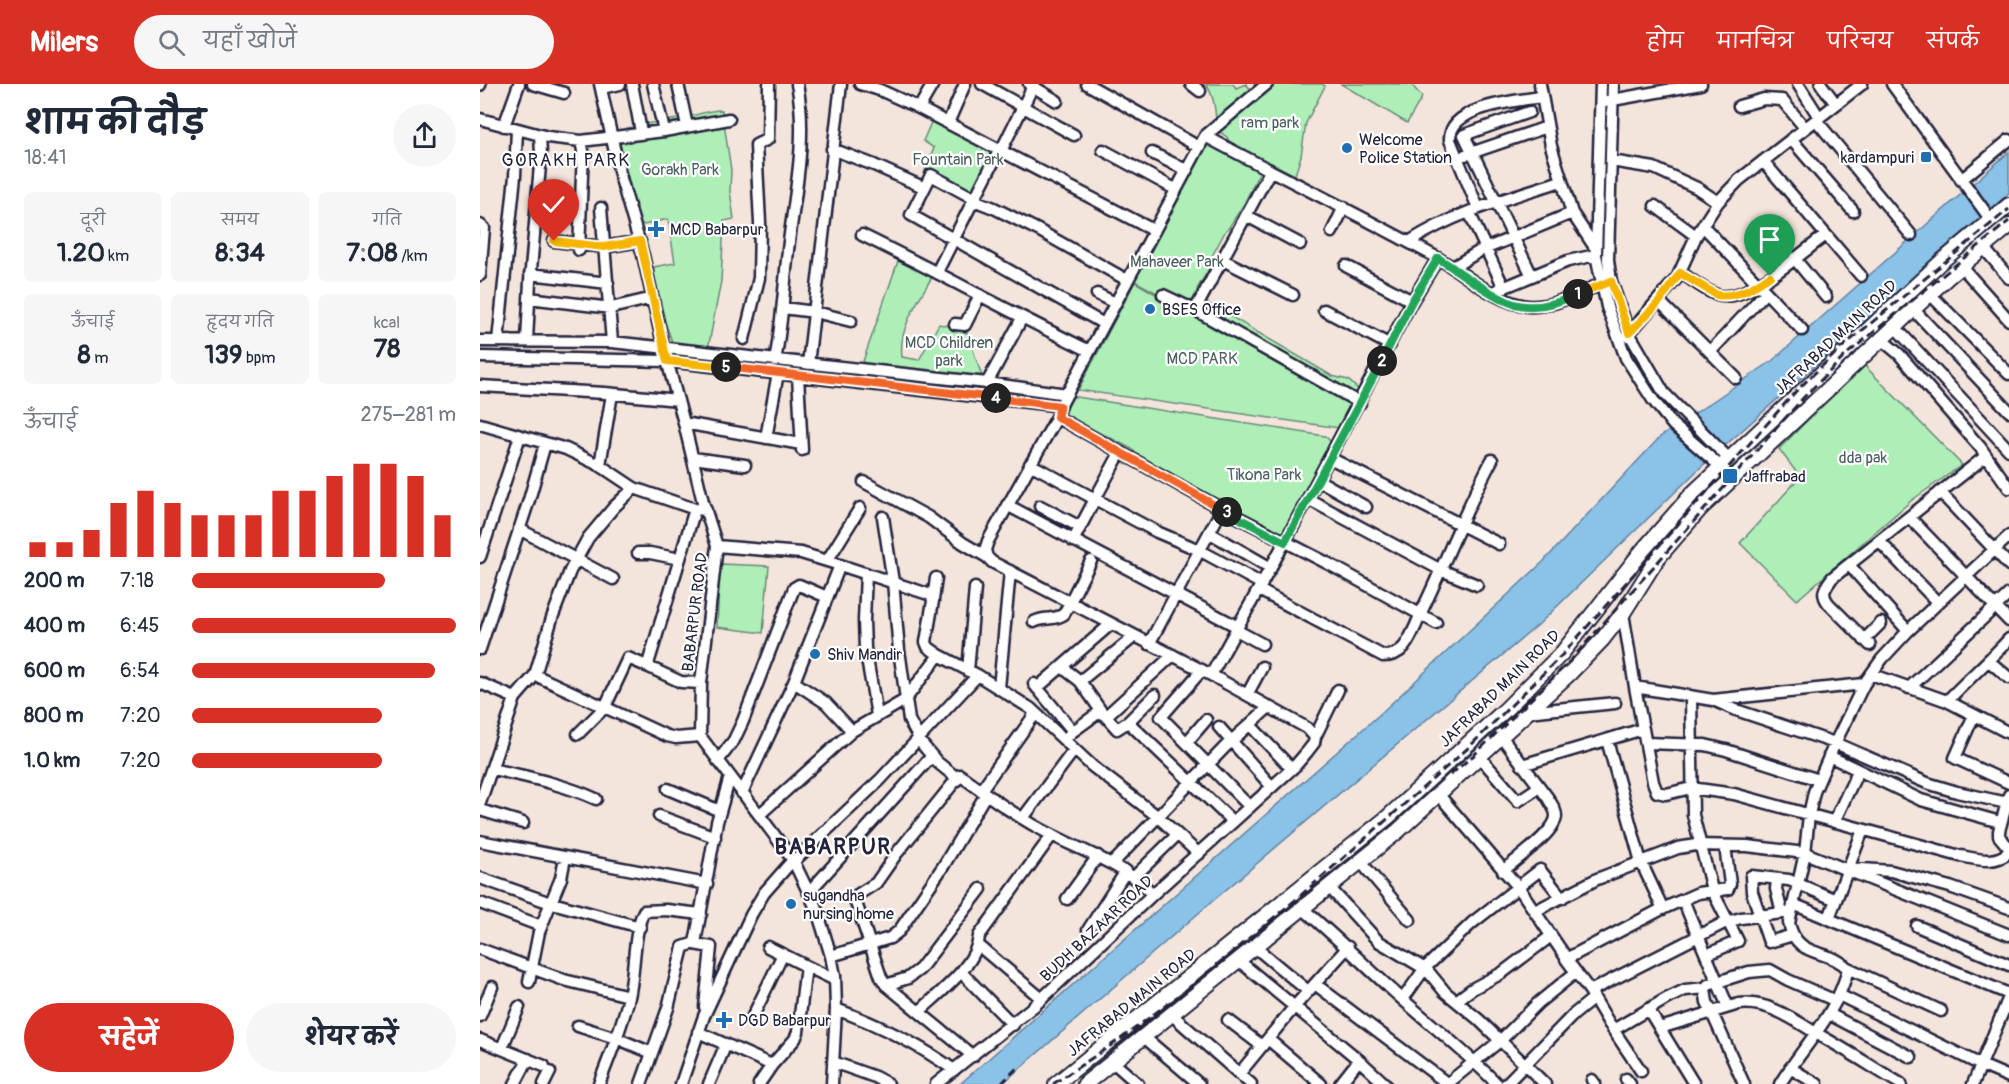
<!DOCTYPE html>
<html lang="hi">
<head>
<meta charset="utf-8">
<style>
	:root { --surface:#fff; --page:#f6f6f7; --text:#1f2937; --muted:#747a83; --accent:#d93025 }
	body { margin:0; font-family:Pangolin,"Playpen Sans Deva",sans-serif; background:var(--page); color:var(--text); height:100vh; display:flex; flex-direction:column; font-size:22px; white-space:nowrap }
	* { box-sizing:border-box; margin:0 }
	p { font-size:20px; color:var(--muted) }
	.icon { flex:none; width:33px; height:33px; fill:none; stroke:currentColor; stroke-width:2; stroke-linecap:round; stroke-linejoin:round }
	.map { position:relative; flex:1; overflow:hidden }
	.sheet { display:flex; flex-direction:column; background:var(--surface); width:480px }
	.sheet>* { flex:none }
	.pin { position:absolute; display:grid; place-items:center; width:51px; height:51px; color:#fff; margin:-62px -26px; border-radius:50% 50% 50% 0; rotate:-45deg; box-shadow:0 0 6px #0007 }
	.pin .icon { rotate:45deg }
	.km { position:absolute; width:30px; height:30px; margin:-15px; border-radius:50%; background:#222; color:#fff; font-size:16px; line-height:30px; text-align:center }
	.round { display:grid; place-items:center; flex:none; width:63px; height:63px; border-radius:32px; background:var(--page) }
	.summary { display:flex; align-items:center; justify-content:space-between; height:102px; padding:0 24px }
	h1 { font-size:33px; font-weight:700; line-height:45px }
	.figures { display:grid; grid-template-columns:repeat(3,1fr); gap:9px; height:102px; padding:6px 24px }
	.figures div { display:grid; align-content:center; border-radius:9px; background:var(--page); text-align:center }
	.figures b { font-size:26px; font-weight:700 }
	.figures small { font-size:16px; font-weight:400 }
	.figures p { font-size:16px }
	.chart { height:168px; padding:12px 24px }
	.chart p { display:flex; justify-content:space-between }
	.chart svg { width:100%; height:108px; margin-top:6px; stroke:var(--accent); stroke-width:6 }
	.action { display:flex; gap:12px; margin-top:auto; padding:12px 24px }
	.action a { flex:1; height:69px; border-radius:36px; background:var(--accent); color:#fff; font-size:24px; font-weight:700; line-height:69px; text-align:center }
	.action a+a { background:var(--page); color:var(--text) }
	ul { padding:0 24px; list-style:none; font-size:20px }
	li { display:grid; grid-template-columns:96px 72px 1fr; align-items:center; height:45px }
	li i { height:15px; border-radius:8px; background:var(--accent) }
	header { display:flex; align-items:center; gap:36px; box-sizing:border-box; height:84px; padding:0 30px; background:var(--accent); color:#fff }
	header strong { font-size:28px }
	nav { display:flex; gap:33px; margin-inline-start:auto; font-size:21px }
	.search { width:420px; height:54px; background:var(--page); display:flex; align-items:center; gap:15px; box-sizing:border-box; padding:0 21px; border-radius:33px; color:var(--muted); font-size:22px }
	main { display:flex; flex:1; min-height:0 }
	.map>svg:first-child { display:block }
	.green { fill:#aeefb7; stroke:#688879; stroke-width:1.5 }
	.water { fill:#8ac2e8; stroke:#6082a3; stroke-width:1.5 }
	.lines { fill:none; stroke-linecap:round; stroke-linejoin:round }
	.minor-casing { stroke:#22223b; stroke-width:15 }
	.major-casing { stroke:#22223b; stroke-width:18 }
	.minor { stroke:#fff; stroke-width:10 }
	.major { stroke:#fff; stroke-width:14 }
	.rail { stroke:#22223b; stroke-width:3; stroke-dasharray:9 4.5; stroke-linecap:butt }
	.split-1-casing { stroke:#fff; stroke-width:12 }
	.split-2-casing { stroke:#fff; stroke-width:12 }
	.split-3-casing { stroke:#fff; stroke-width:12 }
	.split-4-casing { stroke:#fff; stroke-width:12 }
	.split-5-casing { stroke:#fff; stroke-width:12 }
	.split-6-casing { stroke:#fff; stroke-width:12 }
	.split-1 { stroke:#f5b400; stroke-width:8 }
	.split-2 { stroke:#22a559; stroke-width:8 }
	.split-3 { stroke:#22a559; stroke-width:8 }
	.split-4 { stroke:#f0652b; stroke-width:8 }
	.split-5 { stroke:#f0652b; stroke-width:8 }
	.split-6 { stroke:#f5b400; stroke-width:8 }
	.poi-dot { fill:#1f6fb2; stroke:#fff; stroke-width:2 }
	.labels { text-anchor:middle; stroke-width:4.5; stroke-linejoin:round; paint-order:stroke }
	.park-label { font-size:16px; fill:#4c6060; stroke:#fff }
	.poi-label { font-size:16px; fill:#22223b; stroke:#fff; text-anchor:start }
	.street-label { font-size:16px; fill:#22223b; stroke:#fff }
	.neighbourhood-label { font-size:18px; letter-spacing:1.5px; fill:#22223b; stroke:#fff }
	.district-label { font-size:22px; font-weight:bold; letter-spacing:1.5px; fill:#22223b; stroke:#fff }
</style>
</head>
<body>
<header>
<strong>Milers</strong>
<div class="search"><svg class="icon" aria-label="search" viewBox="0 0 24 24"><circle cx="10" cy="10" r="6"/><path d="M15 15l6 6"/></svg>यहाँ खोजें</div>
<nav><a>होम</a><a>मानचित्र</a><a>परिचय</a><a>संपर्क</a></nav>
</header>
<main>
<section class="sheet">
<div class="summary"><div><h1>शाम की दौड़</h1><p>18:41</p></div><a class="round"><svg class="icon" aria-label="share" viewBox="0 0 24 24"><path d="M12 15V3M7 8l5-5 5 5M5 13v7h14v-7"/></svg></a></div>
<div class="figures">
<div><p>दूरी</p><b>1.20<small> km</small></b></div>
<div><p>समय</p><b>8:34</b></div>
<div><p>गति</p><b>7:08<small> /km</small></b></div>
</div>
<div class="figures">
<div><p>ऊँचाई</p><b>8<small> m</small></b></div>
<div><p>हृदय गति</p><b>139<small> bpm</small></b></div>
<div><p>kcal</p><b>78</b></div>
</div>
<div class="chart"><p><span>ऊँचाई</span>275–281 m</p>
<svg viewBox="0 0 160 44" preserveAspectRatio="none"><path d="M5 44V38M15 44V38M25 44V33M35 44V22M45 44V17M55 44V22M65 44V27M75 44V27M85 44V27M95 44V17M105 44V17M115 44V11M125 44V6M135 44V6M145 44V11M155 44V27"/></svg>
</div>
<ul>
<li><b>200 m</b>7:18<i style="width:73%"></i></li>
<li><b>400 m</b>6:45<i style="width:100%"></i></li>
<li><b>600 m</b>6:54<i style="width:92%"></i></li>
<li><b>800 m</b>7:20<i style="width:72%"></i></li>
<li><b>1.0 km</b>7:20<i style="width:72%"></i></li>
</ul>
<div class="action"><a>सहेजें</a><a>शेयर करें</a></div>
</section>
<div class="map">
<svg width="1529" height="1000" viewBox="0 0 1529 1000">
	<rect width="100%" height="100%" fill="#f4e5dc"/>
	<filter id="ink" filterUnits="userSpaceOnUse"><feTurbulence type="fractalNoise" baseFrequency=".0167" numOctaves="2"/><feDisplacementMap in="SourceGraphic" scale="12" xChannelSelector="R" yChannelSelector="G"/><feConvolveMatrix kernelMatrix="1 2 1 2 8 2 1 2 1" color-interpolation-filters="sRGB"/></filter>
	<g filter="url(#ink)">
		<path class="green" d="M726 0H753L756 4 766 0 772 7 776 4 774 0H842L845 2 826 39 821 72 815 91 811 93 749 58 747 53 737 46C735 30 736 15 726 0Z
			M861 0H931L942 13 927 39Z
			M242 26 251 86 250 107 254 135 244 137 241 197 228 265 194 263C186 240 172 207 174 183L195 179 188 135 164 141 159 138 137 48C158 39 181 38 204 34 217 31 228 26 242 26Z
			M453 34 520 68 510 79 491 109 445 87 454 64 443 57Z
			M726 54 783 87 778 91 764 120 748 145 746 146 732 172 735 175 717 205 718 215 711 223 688 215 651 195Z
			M418 177 452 193C438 217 418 245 422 273L439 276 459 240 486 246 503 295 381 283Z
			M655 198 705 227 728 219 852 292 868 296 879 306 859 344 598 306Z
			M1383 280 1482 381 1432 416 1317 516 1260 459 1320 393 1299 365Z
			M590 312 845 352 853 360 804 454 661 376 652 365 625 351 622 355 583 337 582 328Z
			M240 480 289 482 283 549 237 543Z"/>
		<path class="water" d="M1529 68V109L1221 383 1058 541 728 821 522 1000H480L900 630 1063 478 1180 353 1292 277Z"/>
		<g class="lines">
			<g class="minor-casing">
				<path id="minor" d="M53 0 84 9
					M120 0 140 91 163 171 184 265 204 339 223 418 237 462 221 599 220 652 313 776 337 826 351 872 355 892 356 925 352 1000
					M152 0 161 48
					M173 0 184 47
					M198 0 207 42
					M380 0 400 6 435 22 673 146
					M502 0 594 51
					M549 0 577 17
					M607 0 719 63
					M711 0 720 7
					M1060 0 1071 62 1092 129 1116 165
					M1121 0 1116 171 1127 223 1146 274 1173 316 1193 341 1241 383
					M1133 0 1128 176 1131 197 1149 249 1184 309 1249 375
					M1318 0 1339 33
					M1341 0 1356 20
					M1412 0 1511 136
					M0 1V0
					M121 4 140 0
					M1127 17 1221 0
					M1259 22 1284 15 1302 16 1325 44
					M439 24 453 0
					M1049 28 984 51 1052 192
					M0 35 68 53 101 57 184 47 249 35
					M1336 36 1431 151
					M468 39 485 0
					M24 42 39 0
					M725 52 787 0
					M1311 55 1373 127
					M352 65 394 81 443 103
					M623 66 695 105
					M521 67 554 0
					M672 69 706 86
					M985 71 1067 43
					M1131 77 1174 84 1217 104 1238 118
					M1283 77 1381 192
					M1481 96 1529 56
					M495 115 451 91 431 131 624 240
					M493 118 518 69
					M1175 122 1216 152
					M121 124 132 258
					M998 124 970 56C968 22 1037 17 1061 13
					M989 128 1024 204
					M767 132 820 160
					M0 141 4 144 0 191
					M1223 142 1322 246
					M852 148 864 123
					M382 151C458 188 533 230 610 267
					M74 157 124 163 160 157
					M929 158C975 128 1029 114 1081 97
					M1503 163 1529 194
					M99 166 103 67 101 57
					M1314 174 1346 213
					M743 176 813 211
					M866 182 932 217
					M1481 182 1529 236
					M973 183 1000 167 1092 129
					M457 188 491 121 496 117 514 124 558 146 647 196
					M1200 188C1212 196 1224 206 1237 211 1265 221 1323 167 1346 151
					M50 190 128 199
					M1013 208 1088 177 1116 171
					M617 210 635 219
					M683 211 715 226 880 319
					M1451 211 1529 290
					M49 214 131 224 173 214
					M1179 217 1256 294
					M303 224 335 228 371 237
					M1433 225 1529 327
					M715 226 790 87
					M844 226 910 261
					M475 240 485 241 500 211
					M1415 243 1529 366
					M1147 252 1197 194 1216 152 1238 118 1259 96 1382 0
					M264 255 279 194 280 139 276 61 288 55 289 0
					M1401 255 1419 270 1500 363 1529 404
					M0 257 132 258 507 299 587 310
					M18 257 35 92 37 45
					M47 257 50 197 61 70 60 51
					M1230 268 1286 208
					M0 273 187 277 581 322
					M295 277C302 240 304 203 308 166 314 113 328 54 317 0
					M328 280 361 0
					M318 292 322 366
					M507 299 542 234
					M0 302 125 309 198 316
					M577 333 742 425 849 480 956 539
					M204 339 321 360
					M0 340 86 365 121 382 154 404 215 425 226 426
					M286 354 298 289
					M213 374 265 381
					M850 374 1019 460
					M550 380 615 415 640 369
					M120 381 132 310
					M838 396 886 423
					M384 398 448 433 483 459 507 473
					M1460 408 1529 481
					M828 415 961 486 997 501
					M527 421 758 543
					M560 422 600 443
					M215 425 168 580 171 584 201 598 221 599
					M403 433 413 498 419 566 429 636 442 660 457 678 478 695
					M1429 433 1529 537
					M39 445 133 495
					M730 449 791 484
					M593 457 615 415 677 448 719 466 782 500
					M1400 458 1458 519
					M237 462 321 469 360 481 451 511 453 517 446 558 448 563 459 571 499 592 550 624 612 682 677 732 719 770
					M158 469H170L200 475
					M0 473 40 352
					M347 477 380 424
					M1369 481 1428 547
					M386 489 384 537 385 564 397 631
					M779 506 903 572C912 572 918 570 924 563 934 550 939 532 946 518 968 471 987 422 1012 376
					M453 516 456 494
					M1143 529 1155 603 1173 698 1177 708 1186 710 1211 704 1254 710 1480 772C1498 775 1514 781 1529 768
					M554 538C564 532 575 537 584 530L611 477
					M756 546 782 560
					M1384 556 1401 539
					M669 560 742 425
					M1390 561 1349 520C1340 509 1345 504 1352 494L1506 372
					M0 565 49 416 65 360
					M1509 577 1529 594
					M582 583 600 597 621 627
					M722 586 681 633 770 723
					M488 587 495 504
					M1391 590 1467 617 1529 649
					M55 591 187 652 196 654 220 652
					M731 591 807 454 932 217 958 174
					M600 597 655 552
					M314 598 346 619 372 647
					M0 599 35 614
					M554 600 593 647
					M1155 603 1233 616 1384 600
					M519 604 530 487
					M557 604 631 540
					M1429 604 1529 510
					M767 611 782 583
					M1211 613 1213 731 1232 806 1258 857 1226 871
					M1233 616 1256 626 1355 659 1447 699 1477 708 1527 719
					M1467 617C1487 596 1509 577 1529 555
					M1047 628 1135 619
					M1494 631 1475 674 1529 699
					M626 632 693 571
					M648 638 675 611
					M770 641 812 685
					M739 643 792 703
					M98 650 125 623 148 574 169 583
					M1021 652 1068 714C1071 720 1076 725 1076 732 1076 748 1035 776 1023 787
					M835 653 858 606
					M584 656 592 648 621 627 637 645 648 638 753 738
					M1127 656 1161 778 1183 825
					M707 658 726 636
					M1166 659 1225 661 1246 666 1339 696
					M999 672 1038 717 1059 703
					M1349 672 1441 716 1520 738
					M238 677 254 656 263 637 314 504 319 501 347 513
					M1042 681 1163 645
					M12 685C47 693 83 700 116 715
					M188 705 240 727
					M501 706 555 630
					M262 709 314 598 360 481
					M958 710 1039 804 1087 875
					M1529 711 1519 747V752L1529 764
					M0 719 35 614 55 591 72 534 90 487 108 454 134 423 154 404
					M0 726 43 739
					M279 731 372 647 425 616 459 571
					M179 732 235 753
					M543 734 594 666
					M1354 738 1378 687
					M0 757 227 800
					M314 777 400 696 497 592
					M880 777 930 836
					M633 779 747 661 789 623
					M1368 784 1411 787 1470 803 1529 824
					M654 793 697 751
					M0 794 65 817 160 843
					M1297 795 1296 805 1302 829
					M849 803 898 857 947 886 965 908 998 935 1065 1000
					M329 808 452 672
					M587 815 618 772
					M1203 816 1248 923
					M0 819 61 842
					M1313 820 1529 910
					M822 824C853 850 881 878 911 905 946 937 984 966 1017 1000
					M1055 827 1117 795 1198 764 1216 761 1267 762 1325 769 1529 851
					M1349 834 1383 746
					M1437 842 1529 881
					M608 846 646 787
					M1313 851 1289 858 1272 808 1271 792 1309 796 1356 816
					M214 860 231 863 225 923
					M498 861 562 915
					M288 863 326 882
					M775 863 828 907
					M0 865 84 896 149 912
					M351 872 410 854 419 847 464 781 506 710
					M758 876 879 976 905 1000
					M1366 883 1461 927
					M481 888 533 941
					M49 898 59 848 81 794 85 774
					M835 900 968 1000
					M406 901 428 894 440 885 501 805
					M1226 904 1205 906 1186 915 1135 945 1130 941 1110 907 1086 875 1180 826 1218 809 1248 805 1250 800 1245 762
					M1110 907 1244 839 1261 834 1311 828
					M1359 911 1501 981 1529 993
					M923 915 945 884 992 839 1060 786 1082 814
					M976 917 992 905 1022 889 1071 852
					M356 925C399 941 437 959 474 986
					M1168 925 1214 1000
					M440 927C460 908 497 881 499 852L572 751
					M691 930 771 1000
					M1349 930 1431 973
					M0 932 12 903
					M273 932 303 870
					M748 936 782 962
					M98 942 136 954 172 969
					M1132 944 1161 987
					M1180 944 1259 920C1289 916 1317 938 1341 952 1368 967 1394 984 1421 1000
					M218 948 292 981 315 955 318 948 326 882 355 896
					M664 953 719 1000
					M788 955 841 1000
					M0 956 64 982
					M22 964 39 923
					M493 972 406 901 401 893 374 813 396 799 417 769 480 691C510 713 541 736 574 752 609 770 645 782 673 810
					M353 978 395 993 408 1000
					M633 978 658 1000
					M1310 984 1337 1000
					M759 990 815 922 868 863
					M1146 995 1150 1000
					M1112 996 1115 1000
					M35 1000 48 975
					M64 1000 70 988
					M119 1000C130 971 142 943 149 913 155 888 153 848 164 827L186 826 221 830
					M161 1000 188 924 203 863 215 859 237 738 250 693
					M201 1000 224 932 271 831 284 809 313 776
					M229 1000 246 960
					M279 1000 292 981
					M456 1000 554 922 673 810 815 682 827 668 834 659 835 653 827 644 731 591 512 478 507 473 505 466 508 457 577 333 582 319 725 52C801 93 880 131 956 173 983 188 1017 220 1048 222 1078 224 1103 205 1131 197
					M860 1000 879 976
					M967 1000 1021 956 1058 919 1096 888
					M1026 1000 1093 931 1114 914
					M1264 1000 1227 918 1225 905 1228 901 1269 888 1290 886 1308 896 1356 917
					M1300 1000C1324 961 1357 930 1368 885 1348 863 1317 876 1309 839L1325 769 1329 731 1334 708 1355 659 1384 600 1402 575 1428 547 1529 452
					M1493 1000 1529 913"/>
			</g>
			<g class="major-casing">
				<path id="major" d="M576 1000 908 733 1024 627 1082 569 1163 466 1213 409 1462 177 1529 121
					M605 1000 918 747 1091 588 1122 556 1143 529 1177 475 1220 425 1469 192 1529 142"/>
			</g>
			<use href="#minor" class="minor"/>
			<use href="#major" class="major"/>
			<path class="rail" d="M970 691 994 671 1090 577 1324 313 1367 270 1529 137
				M521 1000 538 983
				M573 1000 642 954 705 907 819 813 988 664 1083 570 1317 306 1361 264 1529 125"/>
		</g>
	</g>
	<g class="lines" filter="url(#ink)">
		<g class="split-1-casing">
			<path id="split-1" d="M1098 210 1131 197 1149 249 1179 218 1200 189 1237 211C1257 214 1274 203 1290 192"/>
		</g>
		<g class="split-2-casing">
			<path id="split-2" d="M902 277 932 217 958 174C977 186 1014 214 1034 220 1055 226 1079 219 1098 210"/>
		</g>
		<g class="split-3-casing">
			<path id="split-3" d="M747 428 805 458 902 277"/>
		</g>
		<g class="split-4-casing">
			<path id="split-4" d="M516 314 580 322 577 333 747 428"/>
		</g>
		<g class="split-5-casing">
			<path id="split-5" d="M246 283 516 314"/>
		</g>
		<g class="split-6-casing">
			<path id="split-6" d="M74 157 124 163 160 157 187 277 246 283"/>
		</g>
		<use href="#split-1" class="split-1"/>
		<use href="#split-2" class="split-2"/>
		<use href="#split-3" class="split-3"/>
		<use href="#split-4" class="split-4"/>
		<use href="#split-5" class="split-5"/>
		<use href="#split-6" class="split-6"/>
	</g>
	<g class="poi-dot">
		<circle cx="867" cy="64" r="6"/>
		<rect x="1440" y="67" width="12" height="12" rx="3"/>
		<path d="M173 136h6v6h6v6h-6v6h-6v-6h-6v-6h6z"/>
		<circle cx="670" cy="225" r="6"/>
		<rect x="1242" y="384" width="16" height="16" rx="3"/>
		<circle cx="335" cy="570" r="6"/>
		<circle cx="311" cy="820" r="6"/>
		<path d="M241 927h6v6h6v6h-6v6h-6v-6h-6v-6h6z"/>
	</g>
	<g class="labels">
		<g class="park-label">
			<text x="790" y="44">ram park</text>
			<text x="478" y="81">Fountain Park</text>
			<text x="200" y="91">Gorakh Park</text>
			<text x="697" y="183">Mahaveer Park</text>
			<text x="469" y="264">MCD Children<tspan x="469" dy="18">park</tspan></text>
			<text x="722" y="280">MCD PARK</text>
			<text x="1383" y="379">dda pak</text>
			<text x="784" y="396">Tikona Park</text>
		</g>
		<g class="poi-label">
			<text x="879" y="61">Welcome<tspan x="879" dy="18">Police Station</tspan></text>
			<text x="1434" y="79" text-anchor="end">kardampuri</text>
			<text x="190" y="151">MCD Babarpur</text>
			<text x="682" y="231">BSES Office</text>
			<text x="1264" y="398">Jaffrabad</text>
			<text x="347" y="576">Shiv Mandir</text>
			<text x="323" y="817">sugandha<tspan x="323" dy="18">nursing home</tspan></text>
			<text x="258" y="942">DGD Babarpur</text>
		</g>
		<g class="street-label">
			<text transform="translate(1355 253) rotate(-43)" y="6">JAFRABAD MAIN ROAD</text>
			<text transform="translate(214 528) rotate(-83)" y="6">BABARPUR ROAD</text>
			<text transform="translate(1019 604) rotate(-44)" y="6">JAFRABAD MAIN ROAD</text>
			<text transform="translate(616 844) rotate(-43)" y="6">BUDH BAZAAR ROAD</text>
			<text transform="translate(651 918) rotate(-39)" y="6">JAFRABAD MAIN ROAD</text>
		</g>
		<g class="neighbourhood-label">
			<text x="86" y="82">GORAKH PARK</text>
		</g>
		<g class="district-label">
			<text x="353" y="770">BABARPUR</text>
		</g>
	</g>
</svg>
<div class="pin" style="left:1290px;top:192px;background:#1e9e55"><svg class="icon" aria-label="arrive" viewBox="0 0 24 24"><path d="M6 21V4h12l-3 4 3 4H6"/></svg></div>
<div class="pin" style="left:74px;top:157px;background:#d93025"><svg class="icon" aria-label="check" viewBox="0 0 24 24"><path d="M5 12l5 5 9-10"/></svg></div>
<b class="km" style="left:1098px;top:210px">1</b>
<b class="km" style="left:902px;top:277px">2</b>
<b class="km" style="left:747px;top:428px">3</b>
<b class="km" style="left:516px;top:314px">4</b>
<b class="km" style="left:246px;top:283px">5</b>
</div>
</main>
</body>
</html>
